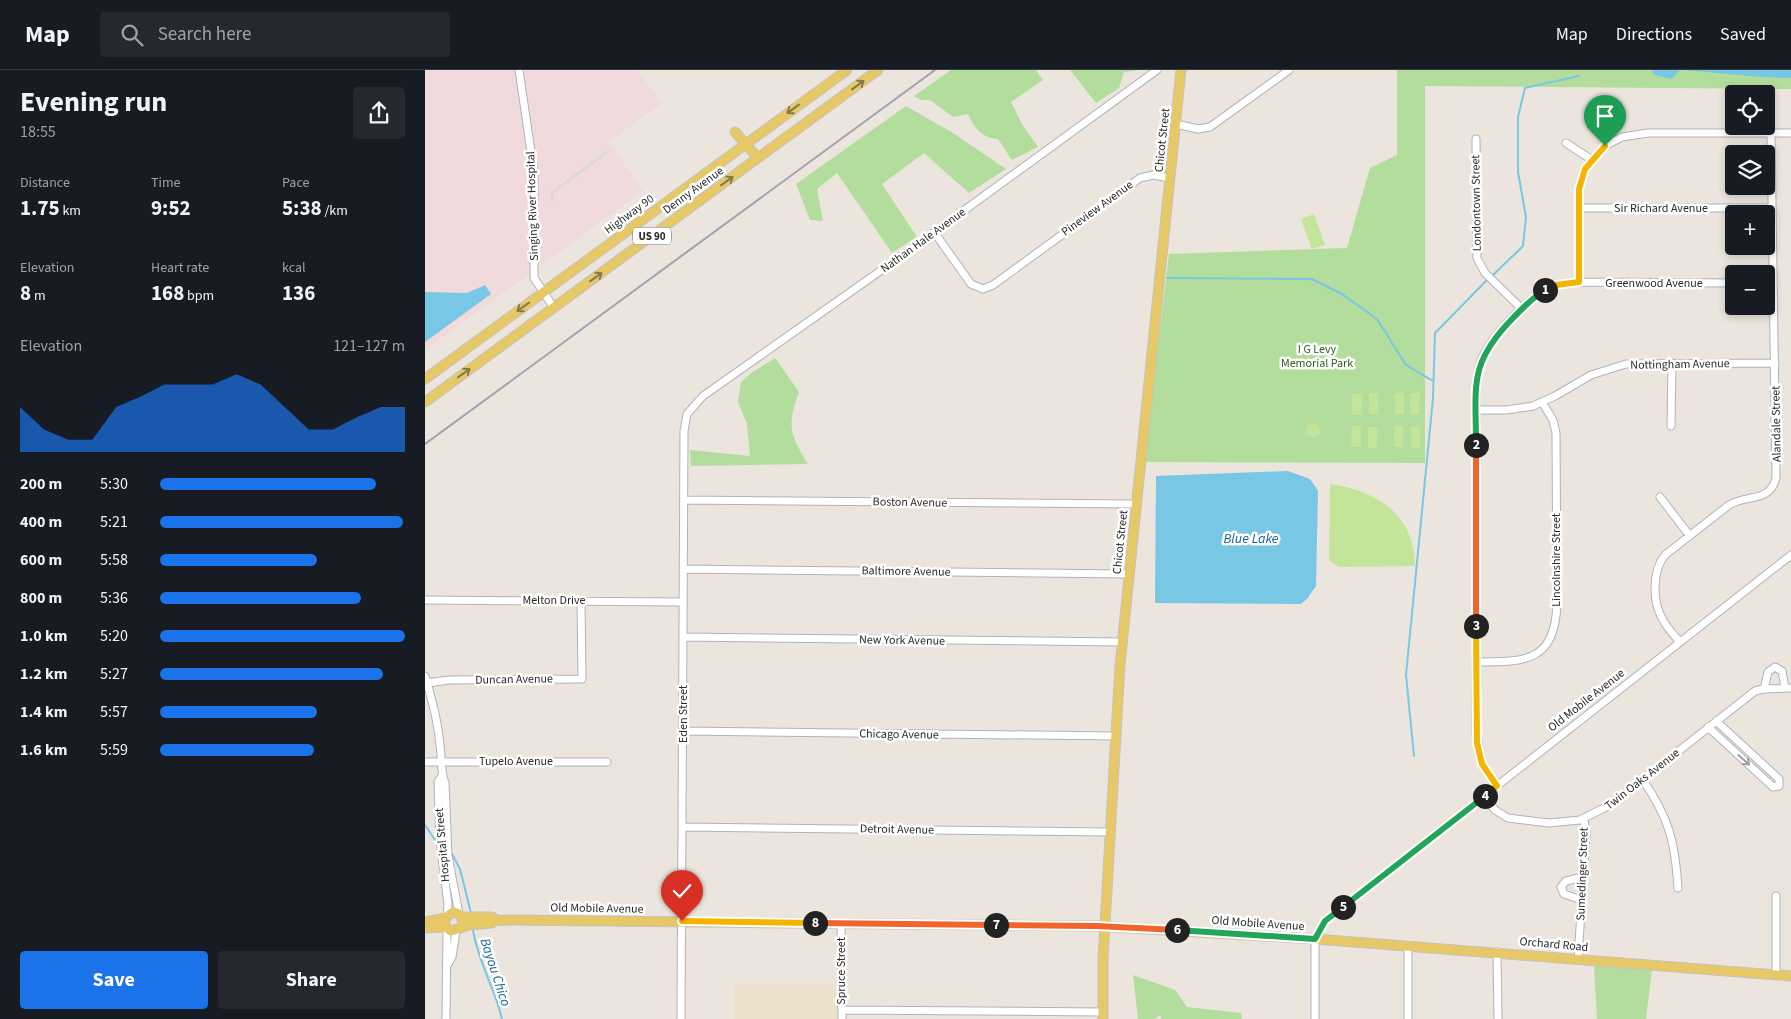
<!DOCTYPE html>
<html lang="en">
<head>
<meta charset="utf-8">
<style>
	:root { --surface:#171b24; --page:#242831; --text:#f1f3f6; --muted:#9ea1a6; --line:#363941; --accent:#1a73e8 }
	body { margin:0; font-family:"Source Sans 3",sans-serif; background:var(--page); color:var(--text); height:100vh; display:flex; flex-direction:column; font-size:19px; white-space:nowrap }
	* { box-sizing:border-box; margin:0 }
	p { font-size:16px; color:var(--muted) }
	.icon { flex:none; width:28px; height:28px; fill:none; stroke:currentColor; stroke-width:2; stroke-linecap:round; stroke-linejoin:round }
	.map { position:relative; flex:1; overflow:hidden }
	.sheet { display:flex; flex-direction:column; background:var(--surface); width:425px }
	.sheet>* { flex:none }
	.buttons { position:absolute; left:1300px; top:15px; display:grid; gap:10px }
	.buttons a { display:grid; place-items:center; width:50px; height:50px; border-radius:5px; background:var(--surface); box-shadow:0 2px 8px #0003; font-size:25px }
	.pin { position:absolute; display:grid; place-items:center; width:42px; height:42px; color:#fff; margin:-51px -21px; border-radius:50% 50% 50% 0; rotate:-45deg; box-shadow:0 0 5px #0007 }
	.pin .icon { rotate:45deg }
	.km { position:absolute; width:25px; height:25px; margin:-12px; border-radius:50%; background:#222; color:#fff; font-size:14px; line-height:25px; text-align:center }
	.round { display:grid; place-items:center; flex:none; width:52px; height:52px; border-radius:5px; background:var(--page) }
	.overview { display:flex; align-items:center; justify-content:space-between; height:85px; padding:0 20px }
	h1 { font-size:28px; font-weight:700; line-height:38px }
	.figures { display:grid; grid-template-columns:repeat(3,1fr); gap:8px; height:85px; padding:5px 20px }
	.figures div { display:grid; align-content:center }
	.figures b { font-size:21px; font-weight:700 }
	.figures small { font-size:14px; font-weight:400 }
	.figures p { font-size:14px }
	.chart { height:140px; padding:10px 20px }
	.chart p { display:flex; justify-content:space-between }
	.chart svg { width:100%; height:90px; margin-top:5px; fill:var(--accent); opacity:.7 }
	.cta { display:flex; gap:10px; margin-top:auto; padding:10px 20px }
	.cta a { flex:1; height:58px; border-radius:5px; background:var(--accent); color:#fff; font-size:20px; font-weight:700; line-height:58px; text-align:center }
	.cta a+a { background:var(--page); color:var(--text) }
	ul { padding:0 20px; list-style:none; font-size:16px }
	li { display:grid; grid-template-columns:80px 60px 1fr; align-items:center; height:38px }
	li i { height:12px; border-radius:6px; background:var(--accent) }
	header { display:flex; align-items:center; gap:30px; box-sizing:border-box; height:70px; padding:0 25px; background:var(--surface); border-bottom:1px solid var(--line) }
	header strong { font-size:24px }
	nav { display:flex; gap:28px; margin-inline-start:auto; font-size:18px }
	.search { width:350px; height:45px; background:var(--page); display:flex; align-items:center; gap:12px; box-sizing:border-box; padding:0 18px; border-radius:5px; color:var(--muted); font-size:19px }
	main { display:flex; flex:1; min-height:0 }
	.map>svg:first-child { display:block }
	.education { fill:#ebe1cd }
	.medical { fill:#f1dadb }
	.green { fill:#b3dd9d }
	.pitch { fill:#c4e499 }
	.plaza { fill:#dbd8d3 }
	.water { fill:#77c7e5 }
	.lines { fill:none; stroke-linecap:round; stroke-linejoin:round }
	.stream { stroke:#77c7e5; stroke-width:2 }
	.minor-casing { stroke:#b0b3bc; stroke-width:9 }
	.major-casing { stroke:#c3c3c3; stroke-width:11 }
	.minor { stroke:#fff; stroke-width:7 }
	.major { stroke:#e6c867; stroke-width:9 }
	.rail { stroke:#a0a2b2; stroke-width:2 }
	.oneway { stroke:#887948 }
	.oneway2 { stroke:#9f9f9f }
	.split-1-casing { stroke:#fff; stroke-width:10 }
	.split-2-casing { stroke:#fff; stroke-width:10 }
	.split-3-casing { stroke:#fff; stroke-width:10 }
	.split-4-casing { stroke:#fff; stroke-width:10 }
	.split-5-casing { stroke:#fff; stroke-width:10 }
	.split-6-casing { stroke:#fff; stroke-width:10 }
	.split-7-casing { stroke:#fff; stroke-width:10 }
	.split-8-casing { stroke:#fff; stroke-width:10 }
	.split-9-casing { stroke:#fff; stroke-width:10 }
	.split-1 { stroke:#f5b400; stroke-width:6 }
	.split-2 { stroke:#22a559; stroke-width:6 }
	.split-3 { stroke:#f0652b; stroke-width:6 }
	.split-4 { stroke:#f5b400; stroke-width:6 }
	.split-5 { stroke:#22a559; stroke-width:6 }
	.split-6 { stroke:#22a559; stroke-width:6 }
	.split-7 { stroke:#f0652b; stroke-width:6 }
	.split-8 { stroke:#f0652b; stroke-width:6 }
	.split-9 { stroke:#f5b400; stroke-width:6 }
	.labels { text-anchor:middle; stroke-width:5; stroke-linejoin:round; paint-order:stroke }
	.shield { fill:#fff; stroke:#6a6a6a; stroke-width:1 }
	.shield-label { font-size:11px; font-weight:bold; fill:#2a2a2a }
	.street-label { font-size:12px; fill:#2a2a2a; stroke:#fff }
	.park-label { font-size:12px; fill:#2d611f; stroke:#fff }
	.water-label { font-size:14px; font-style:italic; fill:#176690; stroke:#fff }
</style>
</head>
<body>
<header>
<strong>Map</strong>
<div class="search"><svg class="icon" aria-label="search" viewBox="0 0 24 24"><circle cx="10" cy="10" r="6"/><path d="M15 15l6 6"/></svg>Search here</div>
<nav><a>Map</a><a>Directions</a><a>Saved</a></nav>
</header>
<main>
<section class="sheet">
<div class="overview"><div><h1>Evening run</h1><p>18:55</p></div><a class="round"><svg class="icon" aria-label="share" viewBox="0 0 24 24"><path d="M12 15V3M7 8l5-5 5 5M5 13v7h14v-7"/></svg></a></div>
<div class="figures">
<div><p>Distance</p><b>1.75<small> km</small></b></div>
<div><p>Time</p><b>9:52</b></div>
<div><p>Pace</p><b>5:38<small> /km</small></b></div>
</div>
<div class="figures">
<div><p>Elevation</p><b>8<small> m</small></b></div>
<div><p>Heart rate</p><b>168<small> bpm</small></b></div>
<div><p>kcal</p><b>136</b></div>
</div>
<div class="chart"><p><span>Elevation</span>121–127 m</p>
<svg viewBox="0 0 160 44" preserveAspectRatio="none"><path d="M0 44V22L10 33L20 38L30 38L40 22L50 17L60 11L70 11L80 11L90 6L100 11L110 22L120 33L130 33L140 27L150 22L160 22V44z"/></svg>
</div>
<ul>
<li><b>200 m</b>5:30<i style="width:88%"></i></li>
<li><b>400 m</b>5:21<i style="width:99%"></i></li>
<li><b>600 m</b>5:58<i style="width:64%"></i></li>
<li><b>800 m</b>5:36<i style="width:82%"></i></li>
<li><b>1.0 km</b>5:20<i style="width:100%"></i></li>
<li><b>1.2 km</b>5:27<i style="width:91%"></i></li>
<li><b>1.4 km</b>5:57<i style="width:64%"></i></li>
<li><b>1.6 km</b>5:59<i style="width:63%"></i></li>
</ul>
<div class="cta"><a>Save</a><a>Share</a></div>
</section>
<div class="map">
<svg width="1366" height="949" viewBox="0 0 1366 949">
	<rect width="100%" height="100%" fill="#ebe5dd"/>
	<path class="education" d="M309 914 412 915V949H309Z"/>
	<path class="medical" d="M0 0H212L237 33 184 72 218 121 0 280Z"/>
	<path class="green" d="M526 0H611L618 10 586 32 598 56 613 77 587 90 573 69C557 68 549 58 543 44L528 47 505 30H496L489 26Z
		M645 0H715L699 2 694 18 671 33Z
		M972 0H1366V19L1000 16V393L719 392 744 184 922 178 945 98 972 85Z
		M481 36 528 63 581 99 544 123 499 83 457 114 492 167 467 183 412 103 392 119 398 151 385 150 371 114Z
		M350 288 374 322C362 355 364 364 383 394L266 396 265 380 325 386 322 354 313 332 316 312 326 303Z
		M1169 895 1227 899 1221 949H1172Z
		M708 905 750 920 762 937 816 943 817 949H736L735 945 730 949H713Z"/>
	<path class="pitch" d="M889 144 900 175 887 179 876 149Z
		M944 323H953V344H944Z
		M970 323H979V344H970Z
		M985 323H995L994 344H985Z
		M927 324H937V345H927Z
		M881 360a7 7 0 1 1 14 0a7 7 0 1 1-14 0Z
		M927 356H936V377H926Z
		M969 356H978V377H969Z
		M943 357H953L952 378H943Z
		M986 357H995V378H986Z
		M905 414C951 420 990 445 990 496L914 497 904 491Z"/>
	<path class="plaza" d="M182 80 183 83 129 123 128 131H126V122Z"/>
	<path class="water" d="M1227 0H1366V8C1328 8 1292 2 1255 0L1246 9 1230 5Z
		M60 215 66 224 0 272V222L42 223Z
		M863 401 885 409 893 421 891 516 882 529 876 534 730 533 731 406Z"/>
	<g class="lines">
		<path class="stream" d="M1067 206 1098 176 1101 147 1093 102V47L1100 18 1154 6
			M742 208 887 209 917 224 952 249 981 295 1008 311
			M989 686 981 605 1008 328 1010 263 1063 209
			M0 755 10 770
			M27 784 35 799 46 843
			M48 860C53 892 70 918 77 949"/>
		<g class="minor-casing">
			<path id="minor" d="M94 0 109 102V208L129 238
				M751 54 773 59 785 57 864 0
				M1051 69 1052 188 1060 203 1097 239
				M1141 73 1167 90
				M1154 138H1347
				M509 162 546 214 558 219 568 215 715 108 728 105 745 108
				M1154 212V119L1160 99 1180 76 1197 67 1223 63H1366
				M1051 340H1082L1108 336 1130 326 1166 305 1201 294 1350 293
				M1246 356 1247 293
				M1235 427 1265 466
				M259 430 711 434
				M258 499 704 504
				M0 530 258 532
				M258 567 697 572
				M1255 572C1249 565 1242 558 1238 550 1227 532 1227 501 1240 485L1304 435C1322 424 1345 433 1351 408L1346 63
				M1052 592C1101 592 1130 592 1132 533L1131 363 1128 350 1117 332
				M0 606C7 629 13 651 15 675 17 687 15 701 20 713L23 786 34 844
				M2 613 24 610 157 609 156 530
				M1339 619 1343 602 1350 597 1357 601 1360 618
				M1283 657 1348 717 1354 716V709L1291 651
				M258 661 690 666
				M0 692H182
				M17 706 13 712 15 772 23 834 22 845
				M1217 709C1244 747 1250 772 1253 818
				M1072 716 1057 694 1051 663V340C1051 325 1050 309 1055 294 1061 272 1103 227 1124 218 1133 213 1144 213 1154 212L1309 213
				M1059 726 1070 740 1083 748 1124 753 1155 750 1185 735 1330 621 1339 619 1366 618
				M258 757 685 762
				M1157 830 1139 824 1136 817 1141 811 1158 807
				M416 853 417 949
				M1072 882 1073 949
				M1153 889 1161 763 1159 749
				M23 894 27 887 31 861
				M1351 905V826
				M417 940 678 942
				M21 949 22 860
				M256 949 259 361 262 344 278 326 475 187 732 0
				M890 949V869L900 851 1366 485
				M983 949V876"/>
		</g>
		<g class="major-casing">
			<path id="major" d="M310 62 333 88
				M0 309 422 0
				M0 332 453 0
				M37 847H67L71 850 671 856 890 869 1366 906
				M20 848V857L26 861 44 855 67 853
				M0 852 20 848 28 842 34 844 38 851
				M0 858 20 857
				M678 949V889L695 595 756 0"/>
		</g>
		<use href="#minor" class="minor"/>
		<use href="#major" class="major"/>
		<path class="rail" d="M0 374 510 0"/>
	</g>
	<defs><path id="oneway-shaft" d="M-6 0H5M1.5-3L5.5 0L1.5 3" fill="none" stroke-width="1.6" stroke-linecap="round" stroke-linejoin="round" transform="scale(1.25)"/></defs>
	<g class="oneway">
		<use href="#oneway-shaft" transform="translate(433 15) rotate(-36)"/>
		<use href="#oneway-shaft" transform="translate(368 39) rotate(144)"/>
		<use href="#oneway-shaft" transform="translate(302 111) rotate(-36)"/>
		<use href="#oneway-shaft" transform="translate(171 207) rotate(-36)"/>
		<use href="#oneway-shaft" transform="translate(98 237) rotate(144)"/>
		<use href="#oneway-shaft" transform="translate(39 303) rotate(-36)"/>
	</g>
	<use class="oneway2" href="#oneway-shaft" transform="translate(1319 690) rotate(42)"/>
	<g class="lines">
		<g class="split-1-casing">
			<path id="split-1" d="M1120 220 1131 215 1154 212V119L1160 99 1180 76"/>
		</g>
		<g class="split-2-casing">
			<path id="split-2" d="M1051 375C1051 315 1043 294 1088 248 1098 238 1108 227 1120 220"/>
		</g>
		<g class="split-3-casing">
			<path id="split-3" d="M1051 375V556"/>
		</g>
		<g class="split-4-casing">
			<path id="split-4" d="M1051 556 1052 673 1057 694 1072 716 1060 726"/>
		</g>
		<g class="split-5-casing">
			<path id="split-5" d="M918 837 1060 726"/>
		</g>
		<g class="split-6-casing">
			<path id="split-6" d="M752 860 890 869 900 851 918 837"/>
		</g>
		<g class="split-7-casing">
			<path id="split-7" d="M571 855 671 856 752 860"/>
		</g>
		<g class="split-8-casing">
			<path id="split-8" d="M390 853 571 855"/>
		</g>
		<g class="split-9-casing">
			<path id="split-9" d="M257 851 390 853"/>
		</g>
		<use href="#split-1" class="split-1"/>
		<use href="#split-2" class="split-2"/>
		<use href="#split-3" class="split-3"/>
		<use href="#split-4" class="split-4"/>
		<use href="#split-5" class="split-5"/>
		<use href="#split-6" class="split-6"/>
		<use href="#split-7" class="split-7"/>
		<use href="#split-8" class="split-8"/>
		<use href="#split-9" class="split-9"/>
	</g>
	<g class="labels">
		<rect class="shield" x="208" y="157.5" width="38" height="17" rx="4"/>
		<g class="shield-label">
			<text x="227" y="170">US 90</text>
		</g>
		<g class="street-label">
			<text transform="translate(737 70) rotate(-84)" y="4">Chicot Street</text>
			<text transform="translate(268 120) rotate(-36)" y="4">Denny Avenue</text>
			<text transform="translate(1051 133) rotate(-91)" y="4">Londontown Street</text>
			<text transform="translate(107 136) rotate(-92)" y="4">Singing River Hospital</text>
			<text transform="translate(672 138) rotate(-36)" y="4">Pineview Avenue</text>
			<text x="1236" y="142">Sir Richard Avenue</text>
			<text transform="translate(204 144) rotate(-36)" y="4">Highway 90</text>
			<text transform="translate(498 170) rotate(-36)" y="4">Nathan Hale Avenue</text>
			<text x="1229" y="217">Greenwood Avenue</text>
			<text transform="translate(1255 294) rotate(-1)" y="4">Nottingham Avenue</text>
			<text transform="translate(1351 354) rotate(-91)" y="4">Alandale Street</text>
			<text transform="translate(485 432) rotate(1)" y="4">Boston Avenue</text>
			<text transform="translate(695 472) rotate(-84)" y="4">Chicot Street</text>
			<text transform="translate(1131 490) rotate(-90)" y="4">Lincolnshire Street</text>
			<text transform="translate(481 501) rotate(1)" y="4">Baltimore Avenue</text>
			<text x="129" y="534">Melton Drive</text>
			<text transform="translate(477 570) rotate(1)" y="4">New York Avenue</text>
			<text transform="translate(89 609) rotate(-1)" y="4">Duncan Avenue</text>
			<text transform="translate(1161 630) rotate(-38)" y="4">Old Mobile Avenue</text>
			<text transform="translate(258 644) rotate(-90)" y="4">Eden Street</text>
			<text transform="translate(474 664) rotate(1)" y="4">Chicago Avenue</text>
			<text x="91" y="695">Tupelo Avenue</text>
			<text transform="translate(1217 709) rotate(-38)" y="4">Twin Oaks Avenue</text>
			<text transform="translate(472 759) rotate(1)" y="4">Detroit Avenue</text>
			<text transform="translate(17 775) rotate(-95)" y="4">Hospital Street</text>
			<text transform="translate(1157 804) rotate(-88)" y="4">Sumedinger Street</text>
			<text transform="translate(172 838) rotate(1)" y="4">Old Mobile Avenue</text>
			<text transform="translate(833 853) rotate(4)" y="4">Old Mobile Avenue</text>
			<text transform="translate(1129 874) rotate(5)" y="4">Orchard Road</text>
			<text transform="translate(416 901) rotate(-90)" y="4">Spruce Street</text>
		</g>
		<g class="park-label">
			<text x="892" y="283">I G Levy<tspan x="892" dy="14">Memorial Park</tspan></text>
		</g>
		<g class="water-label">
			<text x="826" y="473">Blue Lake</text>
			<text transform="translate(71 902) rotate(72)" y="5">Bayou Chico</text>
		</g>
	</g>
</svg>
<div class="buttons">
<a><svg class="icon" aria-label="locate" viewBox="0 0 24 24"><circle cx="12" cy="12" r="6"/><path d="M12 2v4M12 18v4M2 12h4M18 12h4"/></svg></a>
<a><svg class="icon" aria-label="layers" viewBox="0 0 24 24"><path d="M12 4l9 5-9 5-9-5zM3 14l9 5 9-5"/></svg></a>
<a>+</a>
<a>−</a>
</div>
<div class="pin" style="left:1180px;top:76px;background:#1e9e55"><svg class="icon" aria-label="arrive" viewBox="0 0 24 24"><path d="M6 21V4h12l-3 4 3 4H6"/></svg></div>
<div class="pin" style="left:257px;top:851px;background:#d93025"><svg class="icon" aria-label="check" viewBox="0 0 24 24"><path d="M5 12l5 5 9-10"/></svg></div>
<b class="km" style="left:1120px;top:220px">1</b>
<b class="km" style="left:1051px;top:375px">2</b>
<b class="km" style="left:1051px;top:556px">3</b>
<b class="km" style="left:1060px;top:726px">4</b>
<b class="km" style="left:918px;top:837px">5</b>
<b class="km" style="left:752px;top:860px">6</b>
<b class="km" style="left:571px;top:855px">7</b>
<b class="km" style="left:390px;top:853px">8</b>
</div>
</main>
</body>
</html>
